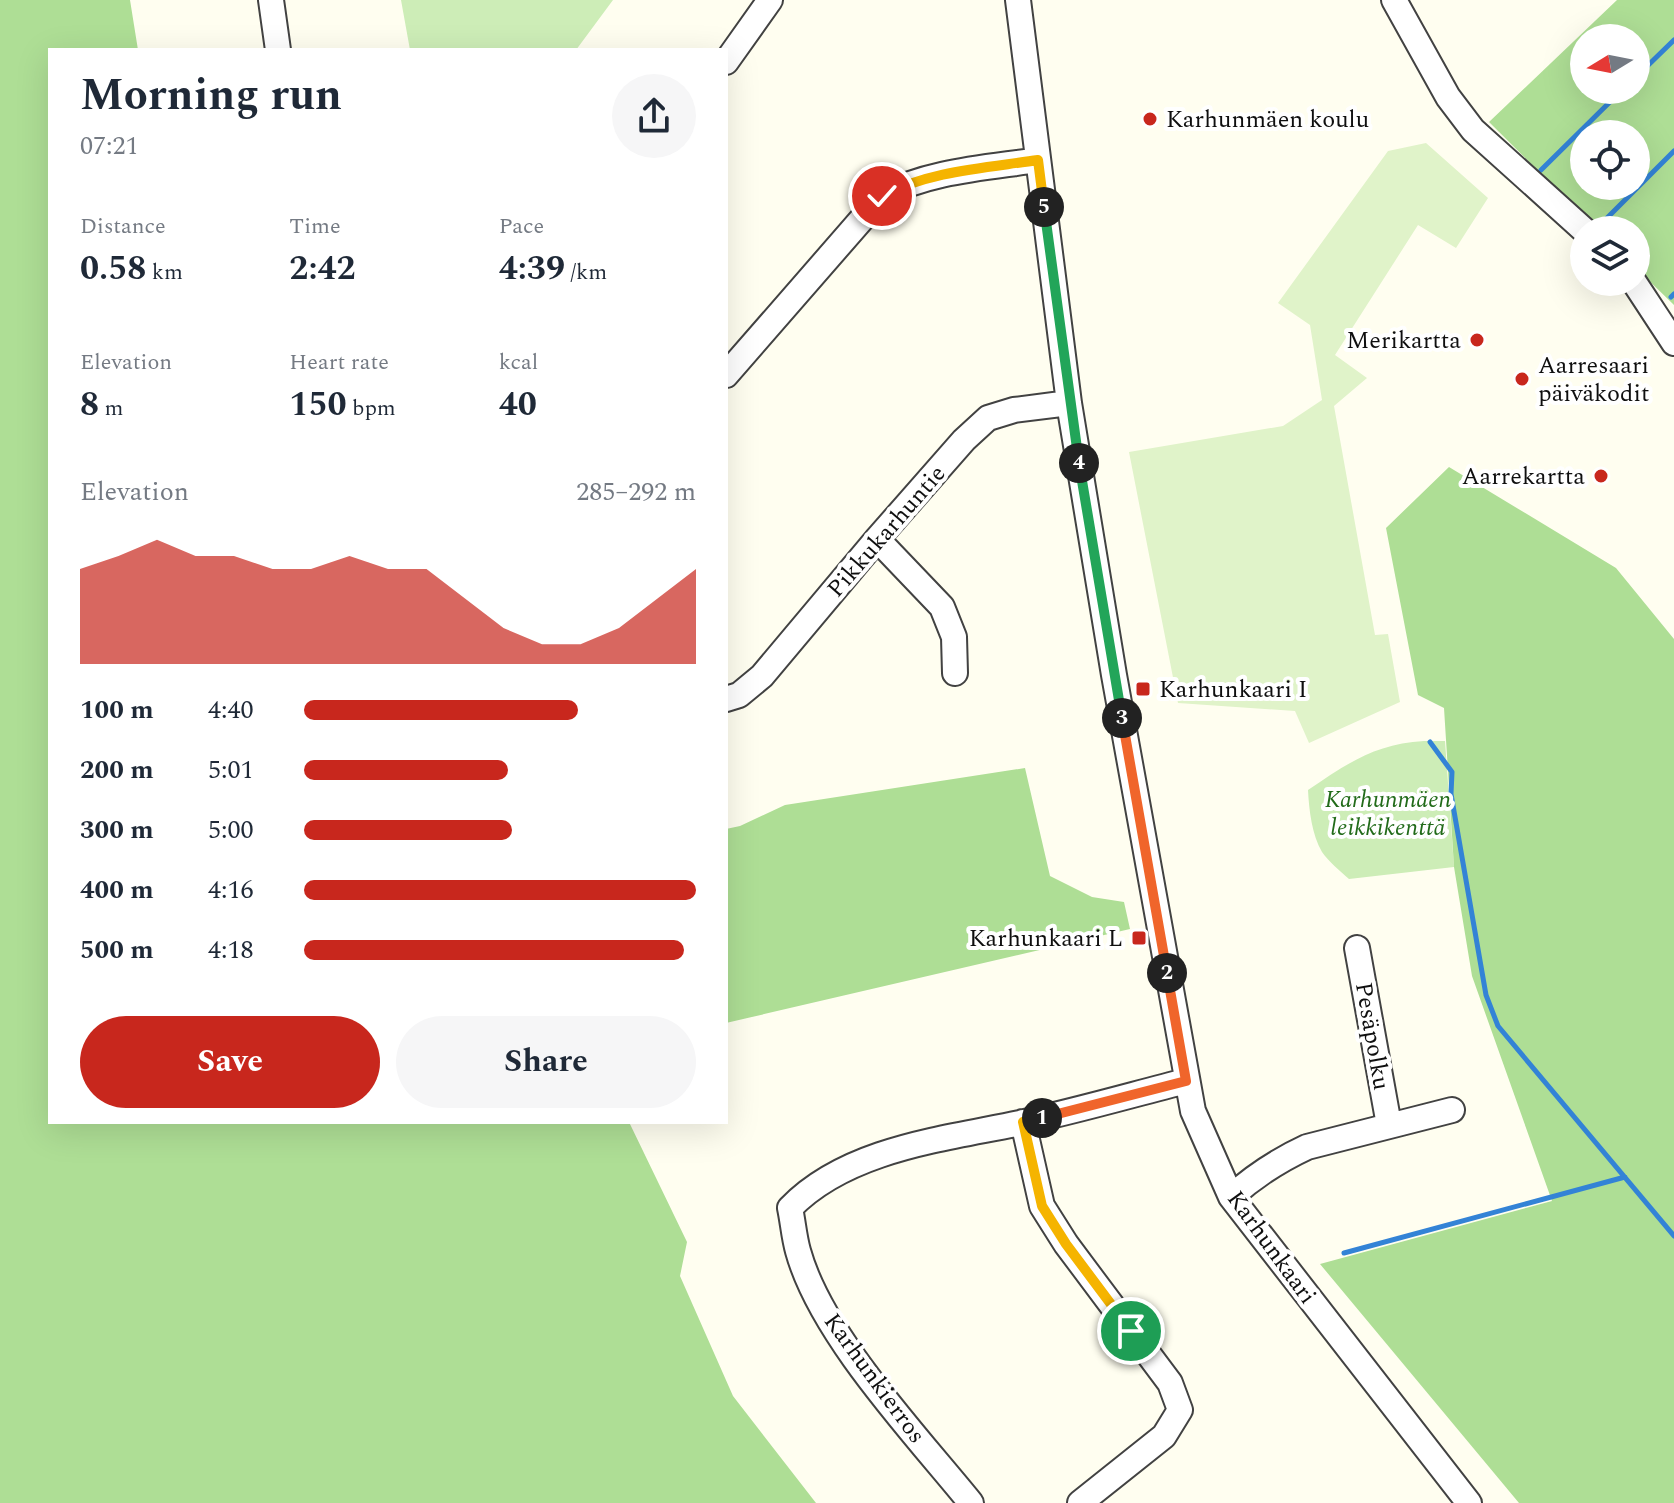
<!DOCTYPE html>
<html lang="en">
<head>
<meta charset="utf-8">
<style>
	:root { --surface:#fff; --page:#f6f6f7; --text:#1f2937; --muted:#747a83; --accent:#c8271d }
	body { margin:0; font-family:Spectral,serif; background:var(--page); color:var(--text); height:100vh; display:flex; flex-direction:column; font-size:30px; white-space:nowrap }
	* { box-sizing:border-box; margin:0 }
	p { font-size:26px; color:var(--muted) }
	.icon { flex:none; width:44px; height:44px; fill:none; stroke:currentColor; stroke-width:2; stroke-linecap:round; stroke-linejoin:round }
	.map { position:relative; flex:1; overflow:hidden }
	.details { position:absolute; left:48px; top:48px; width:680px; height:1076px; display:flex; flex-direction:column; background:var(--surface); border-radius:0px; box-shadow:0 8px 32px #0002 }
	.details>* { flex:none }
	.needle { width:52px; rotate:260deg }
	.buttons { position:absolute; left:1570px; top:24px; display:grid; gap:16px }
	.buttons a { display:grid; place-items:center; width:80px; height:80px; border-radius:50%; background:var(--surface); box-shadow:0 8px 32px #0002; font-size:40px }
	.pin { position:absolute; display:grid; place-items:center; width:68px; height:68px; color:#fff; margin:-34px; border:4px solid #fff; border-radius:50%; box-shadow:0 2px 8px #0007 }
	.km { position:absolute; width:40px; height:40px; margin:-20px; border-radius:50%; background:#222; color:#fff; font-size:22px; line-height:40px; text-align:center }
	.round { display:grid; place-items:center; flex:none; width:84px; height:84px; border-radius:42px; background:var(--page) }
	.headline { display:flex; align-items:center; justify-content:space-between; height:136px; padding:0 32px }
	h1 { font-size:44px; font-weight:700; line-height:60px }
	.figures { display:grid; grid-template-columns:repeat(3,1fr); gap:12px; height:136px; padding:8px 32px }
	.figures div { display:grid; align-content:center }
	.figures b { font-size:34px; font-weight:700 }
	.figures small { font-size:22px; font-weight:400 }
	.figures p { font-size:22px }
	.chart { height:224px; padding:16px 32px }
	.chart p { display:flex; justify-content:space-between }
	.chart svg { width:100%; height:144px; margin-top:8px; fill:var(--accent); opacity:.7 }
	.cta { display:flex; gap:16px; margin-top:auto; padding:16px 32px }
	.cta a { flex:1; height:92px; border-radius:48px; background:var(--accent); color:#fff; font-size:32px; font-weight:700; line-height:92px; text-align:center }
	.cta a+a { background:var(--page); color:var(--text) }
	ul { padding:0 32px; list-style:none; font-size:26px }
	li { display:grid; grid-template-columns:128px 96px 1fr; align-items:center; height:60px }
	li i { height:20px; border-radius:10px; background:var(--accent) }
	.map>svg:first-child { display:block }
	.green { fill:#cdedb7 }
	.forest { fill:#aede95; fill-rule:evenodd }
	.pitch { fill:#e0f3c9 }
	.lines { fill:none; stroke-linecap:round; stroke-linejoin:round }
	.stream { stroke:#3383d6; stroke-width:5 }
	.minor-casing { stroke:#424242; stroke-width:28 }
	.minor { stroke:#fff; stroke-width:24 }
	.split-1-casing { stroke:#fff; stroke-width:16 }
	.split-2-casing { stroke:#fff; stroke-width:16 }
	.split-3-casing { stroke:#fff; stroke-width:16 }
	.split-4-casing { stroke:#fff; stroke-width:16 }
	.split-5-casing { stroke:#fff; stroke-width:16 }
	.split-6-casing { stroke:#fff; stroke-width:16 }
	.split-1 { stroke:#f5b400; stroke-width:10 }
	.split-2 { stroke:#f0652b; stroke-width:10 }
	.split-3 { stroke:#f0652b; stroke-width:10 }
	.split-4 { stroke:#22a559; stroke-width:10 }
	.split-5 { stroke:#22a559; stroke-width:10 }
	.split-6 { stroke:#f5b400; stroke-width:10 }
	.poi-dot { fill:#c8271d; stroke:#fff; stroke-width:3 }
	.labels { text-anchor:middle; stroke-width:8; stroke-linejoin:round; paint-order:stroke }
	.poi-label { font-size:24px; fill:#0f0f0f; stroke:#fff; text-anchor:start }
	.street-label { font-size:24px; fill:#0f0f0f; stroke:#fff }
	.park-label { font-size:24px; font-style:italic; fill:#226b1a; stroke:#fff }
</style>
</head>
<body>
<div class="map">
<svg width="1674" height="1503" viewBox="0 0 1674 1503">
	<rect width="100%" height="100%" fill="#fffef0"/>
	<path class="green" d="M401 0H613L576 50H410Z
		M1424 741H1445L1454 867 1349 879C1340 871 1329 862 1322 852 1312 835 1309 810 1308 790 1348 763 1375 744 1424 741Z"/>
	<path class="forest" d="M0 0H130L138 50H50V1122H629L687 1242 680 1276 733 1396 816 1503H0Z
		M1617 0H1674V305L1636 268V230H1598L1489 122ZM1584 38H1636V90H1584ZM1584 134H1636V186H1584Z
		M1449 467 1616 568 1674 639V1503H1519L1320 1264 1552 1201 1472 976 1454 867 1444 708 1418 695 1386 528Z
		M1025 768 1050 876 1092 897 1124 902 1130 929 726 1023V829L740 826 785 805Z"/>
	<path class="pitch" d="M1426 143 1488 198 1456 248 1418 225 1335 355 1367 378 1334 406 1375 635 1388 634 1400 702 1309 743 1295 711 1178 703 1129 452 1283 426 1322 400 1310 325 1278 303 1388 151Z"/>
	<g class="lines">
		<path class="stream" d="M1636 77 1674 40
			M1541 170 1622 90
			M1599 226 1674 151
			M1671 297 1674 294
			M1430 742 1452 772 1451 794 1486 995 1498 1026 1674 1236
			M1344 1253 1625 1177"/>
		<g class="minor-casing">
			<path id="minor" d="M271 0 278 50
				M1018 0 1069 403 1114 675 1193 1111 1231 1197 1469 1503
				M1394 0 1448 97 1473 130 1584 230
				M726 62 770 0
				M1634 282 1674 343
				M726 375 882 196C929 171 985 168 1038 160
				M877 539 942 607 954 637 955 673
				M726 699 739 695 762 676 877 539 964 440 988 418 1014 410 1069 403
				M1357 948 1389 1125
				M1023 1122 1042 1206 1066 1244 1170 1383 1180 1410 1164 1436 1080 1503
				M1231 1197C1254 1176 1279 1160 1307 1147L1452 1110
				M971 1503C916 1435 821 1335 798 1251 794 1237 793 1222 790 1208 847 1149 944 1139 1020 1123 1076 1111 1131 1095 1186 1081"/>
		</g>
		<use href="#minor" class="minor"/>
	</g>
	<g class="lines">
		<g class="split-1-casing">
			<path id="split-1" d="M1042 1118 1023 1122 1042 1206 1066 1244 1131 1331"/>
		</g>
		<g class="split-2-casing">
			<path id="split-2" d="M1042 1118 1186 1081 1167 973"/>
		</g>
		<g class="split-3-casing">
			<path id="split-3" d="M1122 718 1167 973"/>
		</g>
		<g class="split-4-casing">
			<path id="split-4" d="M1079 463 1122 718"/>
		</g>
		<g class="split-5-casing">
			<path id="split-5" d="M1044 207 1079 463"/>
		</g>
		<g class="split-6-casing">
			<path id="split-6" d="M882 196C929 171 985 168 1038 160L1044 207"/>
		</g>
		<use href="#split-1" class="split-1"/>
		<use href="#split-2" class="split-2"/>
		<use href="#split-3" class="split-3"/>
		<use href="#split-4" class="split-4"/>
		<use href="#split-5" class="split-5"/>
		<use href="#split-6" class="split-6"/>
	</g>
	<g class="poi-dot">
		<circle cx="1150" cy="119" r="8"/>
		<circle cx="1477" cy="340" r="8"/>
		<circle cx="1522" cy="379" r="8"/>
		<circle cx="1601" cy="476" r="8"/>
		<rect x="1135" y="681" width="16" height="16" rx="4"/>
		<rect x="1131" y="930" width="16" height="16" rx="4"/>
	</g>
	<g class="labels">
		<g class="poi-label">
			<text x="1166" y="127">Karhunmäen koulu</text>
			<text x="1461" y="348" text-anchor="end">Merikartta</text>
			<text x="1538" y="373">Aarresaari<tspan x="1538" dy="28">päiväkodit</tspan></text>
			<text x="1585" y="484" text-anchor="end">Aarrekartta</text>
			<text x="1159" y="697">Karhunkaari I</text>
			<text x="1123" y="946" text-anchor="end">Karhunkaari L</text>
		</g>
		<g class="street-label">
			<text transform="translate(886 531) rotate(-49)" y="8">Pikkukarhuntie</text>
			<text transform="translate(1373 1036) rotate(80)" y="8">Pesäpolku</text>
			<text transform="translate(1272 1247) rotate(54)" y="8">Karhunkaari</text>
			<text transform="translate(875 1378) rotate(54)" y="8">Karhunkierros</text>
		</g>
		<g class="park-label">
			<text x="1388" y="807">Karhunmäen<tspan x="1388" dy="28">leikkikenttä</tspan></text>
		</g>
	</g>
</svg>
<div class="buttons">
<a><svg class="needle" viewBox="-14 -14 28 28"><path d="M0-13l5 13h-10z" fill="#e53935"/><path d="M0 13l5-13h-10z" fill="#747a83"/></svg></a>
<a><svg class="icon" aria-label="locate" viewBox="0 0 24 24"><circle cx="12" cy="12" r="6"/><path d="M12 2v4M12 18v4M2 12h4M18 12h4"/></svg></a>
<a><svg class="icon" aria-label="layers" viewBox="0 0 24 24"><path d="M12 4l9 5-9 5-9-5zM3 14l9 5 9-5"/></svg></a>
</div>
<div class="pin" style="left:1131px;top:1331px;background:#1e9e55"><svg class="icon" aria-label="arrive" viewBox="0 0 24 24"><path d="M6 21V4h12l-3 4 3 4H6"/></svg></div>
<div class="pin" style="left:882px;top:196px;background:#d93025"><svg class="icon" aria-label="check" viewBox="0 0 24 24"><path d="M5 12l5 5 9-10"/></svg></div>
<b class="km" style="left:1042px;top:1118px">1</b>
<b class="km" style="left:1167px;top:973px">2</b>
<b class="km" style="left:1122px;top:718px">3</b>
<b class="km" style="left:1079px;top:463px">4</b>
<b class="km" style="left:1044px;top:207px">5</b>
<section class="details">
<div class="headline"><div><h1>Morning run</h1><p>07:21</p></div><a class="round"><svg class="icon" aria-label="share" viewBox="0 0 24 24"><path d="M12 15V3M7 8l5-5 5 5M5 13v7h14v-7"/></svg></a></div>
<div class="figures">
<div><p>Distance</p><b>0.58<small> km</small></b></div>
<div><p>Time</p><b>2:42</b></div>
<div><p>Pace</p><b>4:39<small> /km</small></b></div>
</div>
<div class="figures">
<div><p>Elevation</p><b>8<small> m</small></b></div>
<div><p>Heart rate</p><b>150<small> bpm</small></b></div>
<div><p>kcal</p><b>40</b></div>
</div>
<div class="chart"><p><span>Elevation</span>285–292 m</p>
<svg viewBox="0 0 160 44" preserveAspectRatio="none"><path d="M0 44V15L10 11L20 6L30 11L40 11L50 15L60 15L70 11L80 15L90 15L100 24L110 33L120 38L130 38L140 33L150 24L160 15V44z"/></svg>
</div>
<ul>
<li><b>100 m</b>4:40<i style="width:70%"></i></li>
<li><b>200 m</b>5:01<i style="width:52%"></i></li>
<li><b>300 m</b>5:00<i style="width:53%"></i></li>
<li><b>400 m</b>4:16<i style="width:100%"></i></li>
<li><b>500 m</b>4:18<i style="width:97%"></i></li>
</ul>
<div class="cta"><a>Save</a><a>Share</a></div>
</section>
</div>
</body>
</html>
